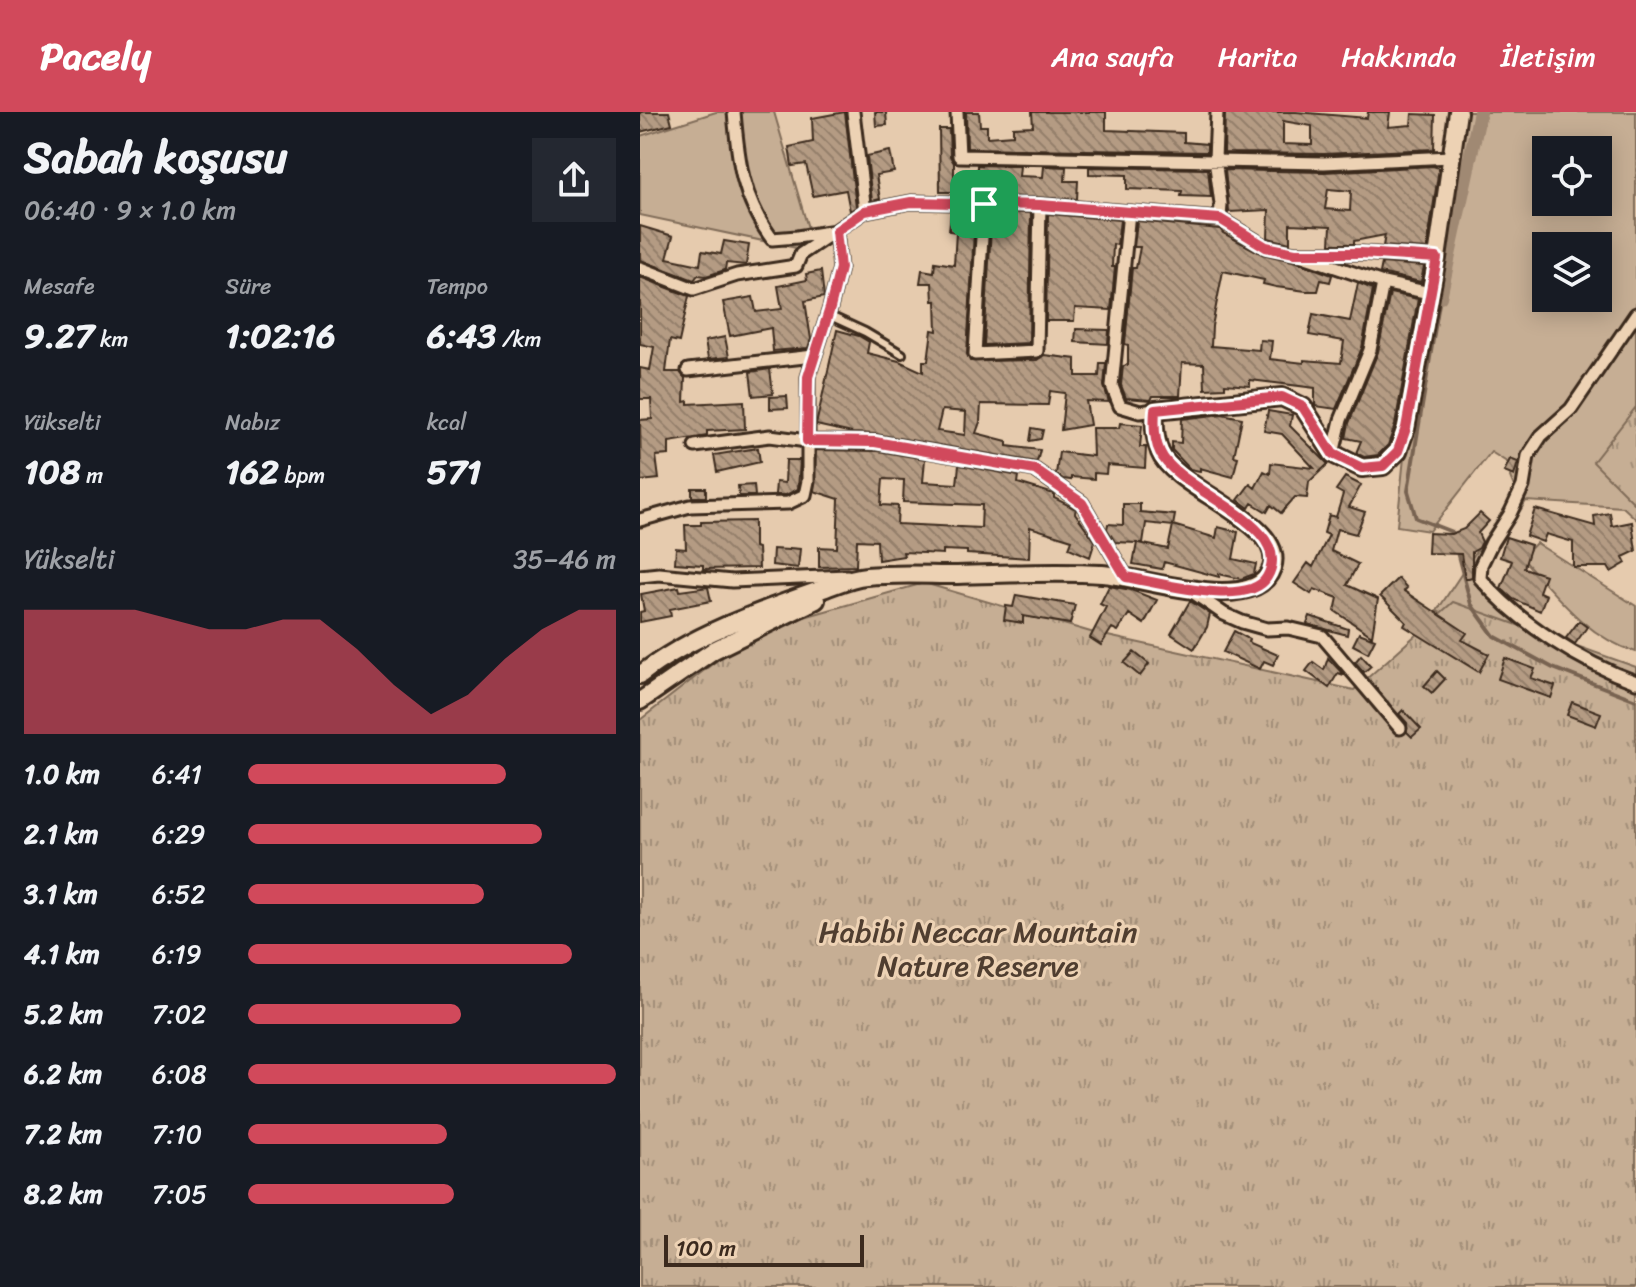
<!DOCTYPE html>
<html lang="tr">
<head>
<meta charset="utf-8">
<style>
	:root { --surface:#171b24; --page:#242831; --text:#f1f3f6; --muted:#9ea1a6; --accent:#d1495b }
	body { margin:0; font-family:Sriracha,sans-serif; background:var(--page); color:var(--text); height:100vh; display:flex; flex-direction:column; font-size:30px; white-space:nowrap }
	* { box-sizing:border-box; margin:0 }
	p { font-size:26px; color:var(--muted) }
	.icon { flex:none; width:44px; height:44px; fill:none; stroke:currentColor; stroke-width:2; stroke-linecap:round; stroke-linejoin:round }
	.map { position:relative; flex:1; overflow:hidden }
	.panel { display:flex; flex-direction:column; background:var(--surface); width:640px }
	.panel>* { flex:none }
	.fabs { position:absolute; left:892px; top:24px; display:grid; gap:16px }
	.fabs a { display:grid; place-items:center; width:80px; height:80px; border-radius:0px; background:var(--surface); box-shadow:0 4px 20px #0003; font-size:40px }
	.scale { position:absolute; left:24px; bottom:20px; width:200px; box-sizing:border-box; padding-left:8px; border:4px solid #3b2a1e; border-top:0; font-size:22px; line-height:28px; white-space:nowrap; color:#3b2a1e; -webkit-text-stroke:6px #edd2b4; paint-order:stroke }
	.pin { position:absolute; display:grid; place-items:center; width:68px; height:68px; color:#fff; margin:-34px; border-radius:16px; box-shadow:0 4px 12px #0006 }
	.round { display:grid; place-items:center; flex:none; width:84px; height:84px; border-radius:0px; background:var(--page) }
	.headline { display:flex; align-items:center; justify-content:space-between; height:136px; padding:0 24px }
	h1 { font-size:44px; font-weight:700; line-height:60px }
	.metrics { display:grid; grid-template-columns:repeat(3,1fr); gap:12px; height:136px; padding:8px 24px }
	.metrics div { display:grid; align-content:center }
	.metrics b { font-size:34px; font-weight:700 }
	.metrics small { font-size:22px; font-weight:400 }
	.metrics p { font-size:22px }
	.chart { height:224px; padding:16px 24px }
	.chart p { display:flex; justify-content:space-between }
	.chart svg { width:100%; height:144px; margin-top:8px; fill:var(--accent); opacity:.7 }
	ul { padding:0 24px; list-style:none; font-size:26px }
	li { display:grid; grid-template-columns:128px 96px 1fr; align-items:center; height:60px }
	li i { height:20px; border-radius:10px; background:var(--accent) }
	header { display:flex; align-items:center; gap:48px; box-sizing:border-box; height:112px; padding:0 40px; background:var(--accent); color:#fff }
	header strong { font-size:38px }
	nav { display:flex; gap:44px; margin-inline-start:auto; font-size:28px }
	main { display:flex; flex:1; min-height:0 }
	.map>svg:first-child { display:block }
	.green { fill:#c6ae94; stroke:#806c59; stroke-width:2; fill-rule:evenodd }
	.park { fill:url(#park-tufts); stroke:#806c59; stroke-width:2 }
	.lines { fill:none; stroke-linecap:round; stroke-linejoin:round }
	.stream { stroke:#786351; stroke-width:4 }
	.canal { stroke:#a08973; stroke-width:14 }
	.building { fill:url(#building-back-hatch); stroke:#3b2a1e; stroke-width:2; fill-rule:evenodd }
	.lane-casing { stroke:#3b2a1e; stroke-width:12 }
	.street-casing { stroke:#3b2a1e; stroke-width:17 }
	.secondary-casing { stroke:#3b2a1e; stroke-width:22 }
	.lane { stroke:#edd2b4; stroke-width:6 }
	.street { stroke:#edd2b4; stroke-width:11 }
	.secondary { stroke:#edd2b4; stroke-width:16 }
	.route-casing { stroke:#fff; stroke-width:16 }
	.route { stroke:#d1495b; stroke-width:10 }
	.labels { text-anchor:middle; stroke-width:6; stroke-linejoin:round; paint-order:stroke }
	.park-label { font-size:30px; fill:#503e30; stroke:#edd2b4 }
</style>
</head>
<body>
<header>
<strong>Pacely</strong>
<nav><a>Ana sayfa</a><a>Harita</a><a>Hakkında</a><a>İletişim</a></nav>
</header>
<main>
<section class="panel">
<div class="headline"><div><h1>Sabah koşusu</h1><p>06:40 · 9 × 1.0 km</p></div><a class="round"><svg class="icon" aria-label="share" viewBox="0 0 24 24"><path d="M12 15V3M7 8l5-5 5 5M5 13v7h14v-7"/></svg></a></div>
<div class="metrics">
<div><p>Mesafe</p><b>9.27<small> km</small></b></div>
<div><p>Süre</p><b>1:02:16</b></div>
<div><p>Tempo</p><b>6:43<small> /km</small></b></div>
</div>
<div class="metrics">
<div><p>Yükselti</p><b>108<small> m</small></b></div>
<div><p>Nabız</p><b>162<small> bpm</small></b></div>
<div><p>kcal</p><b>571</b></div>
</div>
<div class="chart"><p><span>Yükselti</span>35–46 m</p>
<svg viewBox="0 0 160 44" preserveAspectRatio="none"><path d="M0 44V6L10 6L20 6L30 6L40 9L50 12L60 12L70 9L80 9L90 18L100 29L110 38L120 32L130 21L140 12L150 6L160 6V44z"/></svg>
</div>
<ul>
<li><b>1.0 km</b>6:41<i style="width:70%"></i></li>
<li><b>2.1 km</b>6:29<i style="width:80%"></i></li>
<li><b>3.1 km</b>6:52<i style="width:64%"></i></li>
<li><b>4.1 km</b>6:19<i style="width:88%"></i></li>
<li><b>5.2 km</b>7:02<i style="width:58%"></i></li>
<li><b>6.2 km</b>6:08<i style="width:100%"></i></li>
<li><b>7.2 km</b>7:10<i style="width:54%"></i></li>
<li><b>8.2 km</b>7:05<i style="width:56%"></i></li>
</ul>
</section>
<div class="map">
<svg width="996" height="1175" viewBox="0 0 996 1175">
	<defs>
		<pattern id="park-tufts" width="24" height="20" patternUnits="userSpaceOnUse" patternTransform="scale(2)"><rect width="24" height="20" fill="#c6ae94"/><path d="M3 7l-1-3M5 7V3M7 7l1-3M15 17l-1-3M17 17v-4M19 17l1-3" fill="none" stroke="#a28e78"/></pattern>
		<pattern id="building-back-hatch" width="6" height="6" patternUnits="userSpaceOnUse" patternTransform="scale(2)"><rect width="6" height="6" fill="#b49b83"/><path d="M-1 5l2 2M0 0l6 6M5-1l2 2" fill="none" stroke="#947f6b"/></pattern>
	</defs>
	<rect width="100%" height="100%" fill="#e6cbae"/>
	<filter id="ink" filterUnits="userSpaceOnUse"><feTurbulence type="fractalNoise" baseFrequency=".0125" numOctaves="2"/><feDisplacementMap in="SourceGraphic" scale="16" xChannelSelector="R" yChannelSelector="G"/><feConvolveMatrix kernelMatrix="1 2 1 2 8 2 1 2 1" color-interpolation-filters="sRGB"/></filter>
	<g filter="url(#ink)">
		<path class="green" d="M76 0H134L175 140 0 103V24Z
			M827 0H996V407L983 395 886 389 841 464 897 512 978 559 920 567 797 499 876 379 870 365 873 354 851 340 789 419 757 414 766 326ZM906 38H958V90H906ZM906 134H958V186H906Z
			M896 431 996 494V540C946 525 916 483 882 446Z"/>
		<path class="park" d="M996 295V393L953 350Z
			M284 471 454 521 714 578 813 490 996 555V1175H0V608L115 519Z"/>
		<g class="lines">
			<path class="stream" d="M800 185 768 379 776 406 812 420 813 423
				M817 440 831 492 854 524 913 556 996 588"/>
			<path class="canal" d="M800 185 840 0"/>
		</g>
		<path class="building" d="M0 0H29L32 12 0 20Z
			M205 0 216 95 210 99 206 78 173 84 166 52 152 54 149 35 173 30 172 6Z
			M235 0H246L247 13 236 14Z
			M326 0H339L340 14H347V25L373 23V15L393 14 392 0H466V18L544 21V30L567 32V40L327 36Z
			M585 0H656L727 6 728 0H750L748 15 771 13 772 2 795 3 794 37 684 42 584 41ZM643 9 672 14V33L643 32Z
			M299 17H309L310 44 314 51V80H300Z
			M250 39 254 60 236 63 240 87 232 89 227 44Z
			M337 53 380 54 379 64 403 65 404 54 426 55 425 69H438L437 87 337 83Z
			M793 54 799 56 787 137 743 134 745 123 714 129V132H690L691 114 650 112V131L628 126 629 98 589 100 585 58 684 60ZM688 77 711 79 710 99 685 97Z
			M449 55 568 57 571 85 541 84 542 79 487 77V63L449 62Z
			M311 100 335 103 327 242 330 249 397 248 404 243 436 247V264H459L460 251H466L464 274 469 290 446 289 450 313 421 318 425 281 410 279 408 293 341 292 340 310 336 321 367 329V334L400 338 397 350 236 322 212 321 176 313 197 218 219 224 229 230 227 241 259 249 283 260V249H288L292 218 297 219 296 189H293L292 171H280L282 158 294 160 295 150 314 153 316 120 309 119ZM302 298 326 300 325 323 297 319Z
			M352 100 391 101 389 231 344 233Z
			M408 102 480 108 477 133 473 132 472 155H475L471 198 435 196 434 209H406Z
			M497 109 580 117 583 121 622 142 657 150 692 163 690 170 681 168 678 179H666L636 175 623 172 624 168 583 159 572 214 571 234 619 238 620 228 632 229 630 247 664 251V248L701 251 704 229 669 223 673 202 710 209 718 171 733 177 722 236 696 297 675 294V276L610 268V274L585 272V276L565 277 564 252 542 251 540 284H513L511 288 486 286 481 273 483 254 488 253V233L485 232 492 156H496L500 135H494Z
			M0 114 33 124 27 146 60 153 62 139 81 142 84 129 109 133 106 153 86 151 85 158 66 164 58 163 54 168 0 148Z
			M742 151 784 154 781 170 740 161Z
			M181 159 184 185 165 189 171 227 168 236 133 239 131 216 90 224 83 190 113 185 116 200 142 197 138 174 167 168 166 162Z
			M0 165 49 184 39 230 30 228 26 260H40L45 266 44 290 48 289V292L104 289 105 317 67 319V324L29 330V343L16 344 19 367 1 369 0 308 12 307 11 287H0V256L10 258 14 235 0 232Z
			M750 181 778 187 755 313 748 333 738 343 724 345 716 341 721 329 706 326 709 311 738 240Z
			M436 217 469 218 468 232 435 230Z
			M85 225 89 245 68 247 65 229Z
			M130 257 133 282 113 284 110 260Z
			M147 284 148 296 130 297V285Z
			M628 299 652 303 650 314 688 352 669 370 667 386 655 385 641 401 631 393 627 400 612 391 609 396 598 388 610 372 615 376 624 359 630 362 631 351 674 356 642 322 624 319Z
			M582 302 602 306 594 344 598 345 593 365 560 356V359L550 357 532 338V330L541 331 542 307Z
			M480 311 502 313 500 335H506L505 356 467 353 466 362 454 361V367L431 365V368L423 367 416 362 419 340 453 344 452 316H479Z
			M392 316 403 318 401 327 390 329Z
			M118 336 120 350 77 360 74 343Z
			M176 338 238 339 285 347 283 370 317 372 319 353 379 364 378 371 414 382V386L436 397 435 401 455 429 450 445 429 436 432 428 390 415 389 446 327 442V439L303 438V442L263 440 264 444 238 448 237 429 217 428 216 454 179 455V435L197 436 199 387 174 379ZM243 367 264 368 263 390 342 393 341 416 257 412 258 394 241 393Z
			M870 347 878 350 874 364 864 360Z
			M146 348H160L158 377 146 383H135L136 370 145 371Z
			M705 365 721 373 709 395 725 400 716 422 697 417 691 439 718 452 707 473 738 487 732 524 695 499 698 486 674 477 671 482 654 471 668 451 673 455 689 423 684 421 689 403 696 405 703 382 696 378Z
			M114 373 115 384H99L98 374Z
			M52 376H66V385H52Z
			M483 392H500V400L535 403 533 414 506 411 503 431H499L528 437 533 413 576 426 578 415 598 420 593 447 616 452 614 462 601 467 579 462V465L524 450 522 457 493 452 497 431 475 430 467 417 468 412 483 413Z
			M895 397 955 414 954 404 970 401 972 414 992 410 996 439 983 445 986 451 971 460 968 455H933V430L906 422 903 430 886 424Z
			M840 401 849 409 838 421 842 430 839 436 832 440V465L825 467 821 442 788 441 789 421 811 422 824 417Z
			M114 409V435L118 436 119 456 63 457V453L35 451 36 436 46 437 45 413H61V410Z
			M866 425 891 433 884 456 905 463 899 480 906 483 900 499 873 487 861 476 872 449 860 445Z
			M149 436 160 437 158 456 132 453 133 437 149 438Z
			M758 466 767 476 764 479 827 521 822 528 849 542 839 560 764 514 766 510 740 484Z
			M469 474 491 478 517 488 504 512 489 502 478 519 472 516 461 533 450 526 466 495 460 492Z
			M39 475 40 479 68 475 71 489 30 497 31 504 0 510V500L4 499 1 482Z
			M376 483 435 493 430 512 383 504V511L364 508 366 494 373 495Z
			M550 489 570 502 567 515 554 537 531 522Z
			M670 504 708 517 707 523 667 512Z
			M939 509 947 515 935 532 926 526Z
			M594 519 609 527 608 530 638 543 633 553 624 549 620 557 583 540Z
			M719 521 735 527 728 541 713 533Z
			M494 540 509 552 500 564 484 551Z
			M721 543 731 554 724 560 715 550Z
			M688 546 704 563 698 561 689 576 666 559 673 550 684 558Z
			M865 546 895 557 891 566 915 574 911 586 858 567Z
			M797 559 805 567 792 581 784 574Z
			M932 590 961 601 956 614 927 603Z
			M763 598 781 617 772 625 767 620V611L759 602Z"/>
		<g class="lines">
			<g class="lane-casing">
				<path id="lane" d="M188 203 225 220 262 242"/>
			</g>
			<g class="street-casing">
				<path id="street" d="M213 0 225 99
					M317 0 319 44 684 51 811 45
					M577 0 575 47 581 92 580 107
					M344 92 335 242 397 239 400 93
					M489 100 472 274 480 294 500 300 515 298
					M663 144 743 171 790 181
					M0 156 54 177 97 163 156 154 161 142 225 99 271 90 400 93 580 107 626 135 655 141H721L797 146
					M996 202 931 297 901 324 888 344 883 374 870 402 852 430 841 453 840 466C877 510 942 551 996 570
					M48 258 174 244
					M55 334 130 324 167 329 235 330 395 358 442 391 486 465
					M693 342 701 308 730 238 743 171
					M0 408 50 394 148 391 165 383 168 369V265L190 196 200 156 196 119 157 125 132 127C102 87 98 48 94 0
					M0 464 19 462 92 469 207 464
					M551 479 584 502 602 510 627 517 648 516 682 524 760 616"/>
			</g>
			<g class="secondary-casing">
				<path id="secondary" d="M0 563C51 523 120 499 180 478 195 473 211 465 226 464 256 461 287 463 317 463 365 462 414 459 462 462 501 464 615 505 632 456 648 411 534 377 520 340 515 327 514 311 515 298L642 285 663 295 693 342 722 356 743 354 758 339 766 316 797 146 818 0
					M0 589 74 538 176 488"/>
			</g>
			<use href="#lane" class="lane"/>
			<use href="#street" class="street"/>
			<use href="#secondary" class="secondary"/>
		</g>
	</g>
	<g class="lines" filter="url(#ink)">
		<g class="route-casing">
			<path id="route" d="M271 90 400 93 580 107 626 135 655 141H721L797 146 766 316 758 339 743 354 722 356 693 342 663 295 642 285 515 298C514 311 514 328 520 340 537 380 658 412 627 465 609 497 517 470 486 465L442 391 395 358 235 330 167 329 168 265 190 196 200 156 196 119 225 99Z"/>
		</g>
		<use href="#route" class="route"/>
	</g>
	<g class="labels">
		<g class="park-label">
			<text x="338" y="830">Habibi Neccar Mountain<tspan x="338" dy="34">Nature Reserve</tspan></text>
		</g>
	</g>
</svg>
<div class="fabs">
<a><svg class="icon" aria-label="locate" viewBox="0 0 24 24"><circle cx="12" cy="12" r="6"/><path d="M12 2v4M12 18v4M2 12h4M18 12h4"/></svg></a>
<a><svg class="icon" aria-label="layers" viewBox="0 0 24 24"><path d="M12 4l9 5-9 5-9-5zM3 14l9 5 9-5"/></svg></a>
</div>
<div class="scale">100 m</div>
<div class="pin" style="left:344px;top:92px;background:#1e9e55"><svg class="icon" aria-label="arrive" viewBox="0 0 24 24"><path d="M6 21V4h12l-3 4 3 4H6"/></svg></div>
</div>
</main>
</body>
</html>
